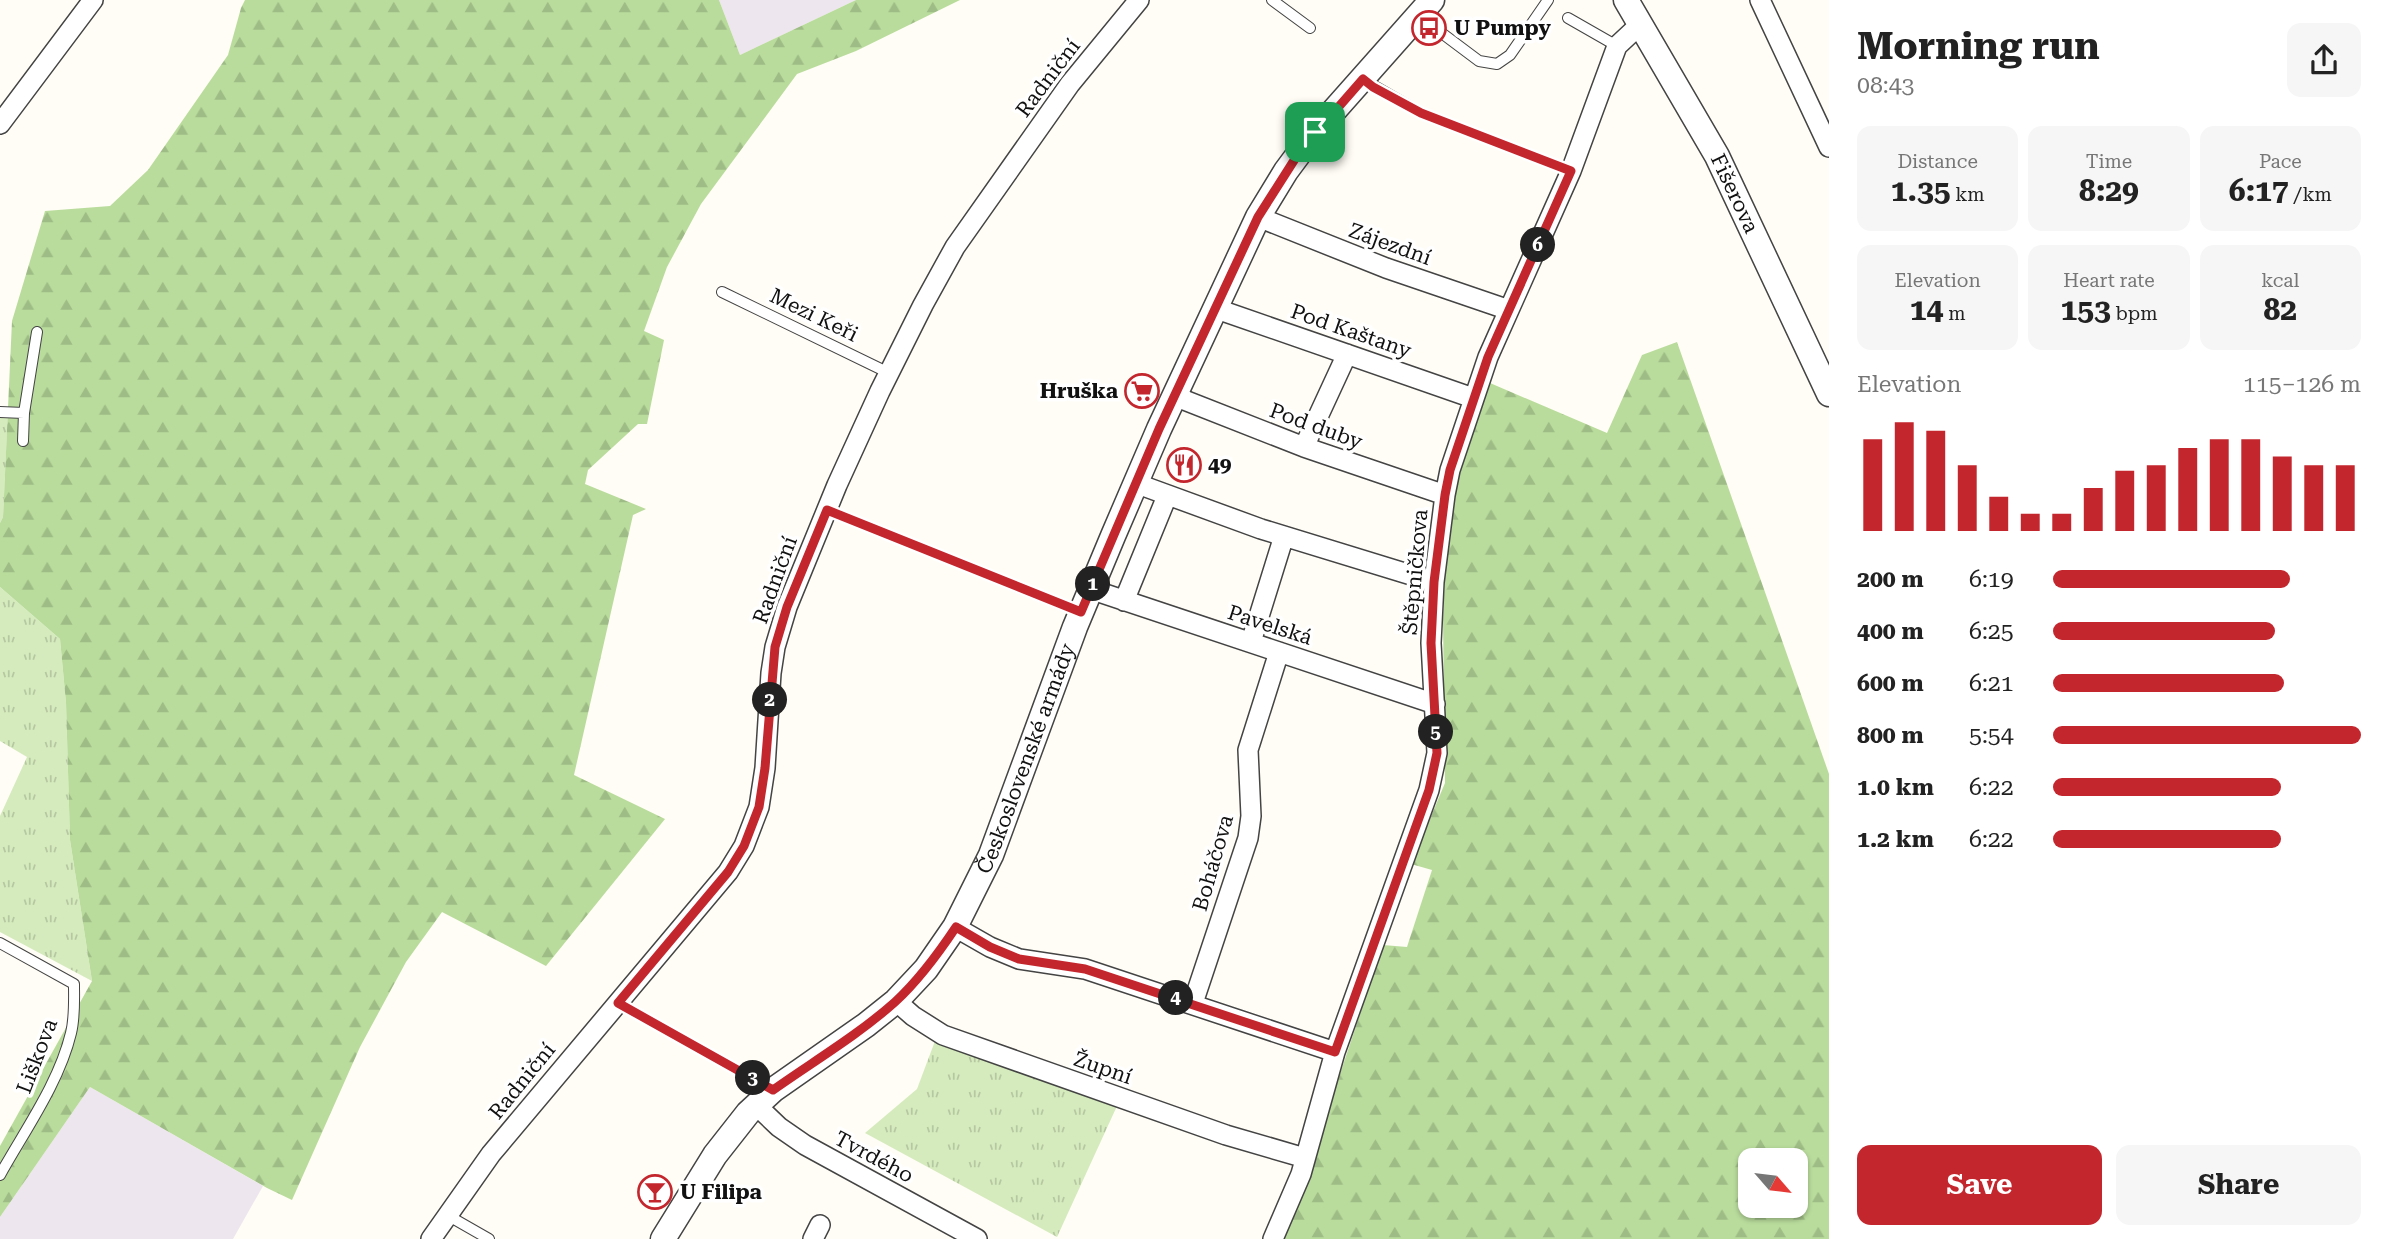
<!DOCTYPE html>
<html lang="en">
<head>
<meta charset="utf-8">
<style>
	:root { --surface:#fff; --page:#f6f6f6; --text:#222; --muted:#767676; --accent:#c4262e }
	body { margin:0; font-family:"Roboto Serif",serif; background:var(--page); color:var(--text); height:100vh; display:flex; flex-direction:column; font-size:26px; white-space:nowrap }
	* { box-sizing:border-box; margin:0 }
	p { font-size:23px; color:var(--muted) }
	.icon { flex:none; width:38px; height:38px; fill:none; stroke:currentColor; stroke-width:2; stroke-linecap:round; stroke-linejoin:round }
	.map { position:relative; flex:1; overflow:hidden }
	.drawer { display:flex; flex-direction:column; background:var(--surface); width:560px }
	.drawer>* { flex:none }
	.needle { width:46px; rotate:118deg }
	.buttons { position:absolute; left:1738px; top:1148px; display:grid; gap:14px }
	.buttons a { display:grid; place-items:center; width:70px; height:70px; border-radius:14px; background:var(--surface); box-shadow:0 2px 5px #0004; font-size:35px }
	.pin { position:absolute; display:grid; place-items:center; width:60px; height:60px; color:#fff; margin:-30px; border-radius:14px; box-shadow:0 4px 10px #0006 }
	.km { position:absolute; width:35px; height:35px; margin:-18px; border-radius:50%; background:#222; color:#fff; font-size:19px; line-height:35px; text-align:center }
	.round { display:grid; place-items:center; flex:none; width:74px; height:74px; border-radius:14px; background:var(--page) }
	.summary { display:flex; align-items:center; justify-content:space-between; height:119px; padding:0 28px }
	h1 { font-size:38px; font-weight:700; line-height:52px }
	.figures { display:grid; grid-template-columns:repeat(3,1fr); gap:10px; height:119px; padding:7px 28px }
	.figures div { display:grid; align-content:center; border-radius:14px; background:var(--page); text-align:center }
	.figures b { font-size:30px; font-weight:700 }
	.figures small { font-size:19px; font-weight:400 }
	.figures p { font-size:19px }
	.chart { height:196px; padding:14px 28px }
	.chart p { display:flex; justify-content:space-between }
	.chart svg { width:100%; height:126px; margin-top:7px; stroke:var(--accent); stroke-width:6 }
	.button { display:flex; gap:14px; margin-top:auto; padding:14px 28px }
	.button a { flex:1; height:80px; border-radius:14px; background:var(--accent); color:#fff; font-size:28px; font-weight:700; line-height:80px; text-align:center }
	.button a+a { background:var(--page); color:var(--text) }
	ul { padding:0 28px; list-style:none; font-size:23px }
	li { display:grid; grid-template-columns:112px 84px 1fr; align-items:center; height:52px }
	li i { height:18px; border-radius:9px; background:var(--accent) }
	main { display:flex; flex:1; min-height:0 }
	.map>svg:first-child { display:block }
	.industrial { fill:#eee6ef }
	.grass { fill:url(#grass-tufts) }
	.forest { fill:url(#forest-firs); fill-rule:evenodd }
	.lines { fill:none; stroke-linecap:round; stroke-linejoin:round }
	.service-casing { stroke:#444; stroke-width:12 }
	.minor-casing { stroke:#444; stroke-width:22 }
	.tertiary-casing { stroke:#444; stroke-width:27 }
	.service { stroke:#fff; stroke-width:10 }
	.minor { stroke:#fff; stroke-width:19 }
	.tertiary { stroke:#fff; stroke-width:24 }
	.route-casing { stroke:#fff; stroke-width:14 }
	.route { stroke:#c4262e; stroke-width:9 }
	.labels { text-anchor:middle; stroke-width:7; stroke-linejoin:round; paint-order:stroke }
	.poi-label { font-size:21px; font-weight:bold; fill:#111; stroke:#fff; text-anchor:start }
	.street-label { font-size:21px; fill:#111; stroke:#fff }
</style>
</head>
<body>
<main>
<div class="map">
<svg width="1829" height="1239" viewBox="0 0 1829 1239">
	<defs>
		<pattern id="grass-tufts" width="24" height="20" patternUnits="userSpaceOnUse" patternTransform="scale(1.75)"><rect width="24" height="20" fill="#d5ebbd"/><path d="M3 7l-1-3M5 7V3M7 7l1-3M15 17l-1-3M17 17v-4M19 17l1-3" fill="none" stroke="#b6c8a1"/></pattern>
		<pattern id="forest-firs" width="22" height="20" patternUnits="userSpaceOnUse" patternTransform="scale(1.75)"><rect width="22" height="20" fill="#b9dc9c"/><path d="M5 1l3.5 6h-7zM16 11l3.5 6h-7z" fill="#9ebc85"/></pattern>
	</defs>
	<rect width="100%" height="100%" fill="#fffdf5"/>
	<path class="industrial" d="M719 0H856L740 55Z
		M90 1087 263 1186 233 1239H0V1217Z"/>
	<path class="grass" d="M0 407 8 410 3 517 0 523Z
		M0 587 60 639 66 703 70 840 92 981 0 932V816L27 757 0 741Z
		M935 1041 1117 1106 1057 1237 865 1133 917 1089Z"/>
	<path class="forest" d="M245 0H719L740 55 856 0H960L856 51 797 74 701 204 667 267 644 331 664 340 647 424H638L588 470 585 484 646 509 633 515 574 775 665 819 546 966 442 912 406 962 360 1047 292 1200 267 1188 90 1087 0 1217V1146L92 981 70 840 66 703 60 639 0 587V523L3 517 12 321 45 211 110 206 148 170 228 55 241 8Z
		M1677 342 1829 774V1239H1276L1310 1164 1383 945 1407 947 1432 870 1411 864 1445 783 1443 619 1448 509 1490 383 1607 433 1642 355ZM1750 1160H1796V1206H1750Z"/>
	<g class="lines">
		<g class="service-casing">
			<path id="service" d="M1272 0 1310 28
				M1419 16 1479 61 1497 64 1510 55 1548 0
				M1568 18 1617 46
				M1364 80 1421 113 1571 171
				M722 292 889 373
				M0 412 24 413 23 441
				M24 413 37 332
				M827 510 1080 612
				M0 943 74 984C74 1000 75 1017 71 1033 59 1083 25 1130 0 1175
				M618 1003 773 1090
				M447 1215 489 1239"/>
		</g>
		<g class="minor-casing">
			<path id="minor" d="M1760 0 1829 147
				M0 124 93 0
				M1258 217 1386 268 1509 310
				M1214 308 1473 398
				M1174 396 1304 447 1445 495
				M1304 447 1347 354
				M1135 483 1261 529 1434 582
				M1090 589 1435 704
				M1124 601 1167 496
				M1251 642 1284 536
				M955 927 990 947 1019 959 1085 969 1335 1052
				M896 1001 913 1016 943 1035 1226 1135 1305 1158
				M1193 1003 1248 838 1251 816 1248 750 1279 652
				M756 1105 779 1127 805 1145 977 1239
				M431 1239 491 1154 728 872 744 846 759 807 765 768 771 673 775 647 787 607 837 485 880 391 923 305 955 247 1070 84 1139 0
				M813 1239 820 1225
				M1273 1239 1301 1174 1335 1052 1429 790 1437 753 1431 643 1434 582 1445 495 1450 470 1488 357 1571 171 1617 46 1632 32 1643 27"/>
		</g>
		<g class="tertiary-casing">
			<g id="tertiary">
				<path id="s1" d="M1626 0 1717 156 1829 394"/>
				<path id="s2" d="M663 1239 715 1155 748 1113 773 1090 866 1025 896 1001 926 969 955 927 991 855 1075 627 1113 536 1159 429 1258 217 1286 171 1315 132 1432 0"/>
			</g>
		</g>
		<use href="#service" class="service"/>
		<use href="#minor" class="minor"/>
		<use href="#tertiary" class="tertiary"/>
	</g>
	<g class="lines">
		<g class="route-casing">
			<path id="route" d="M1363 79 1373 87 1421 113 1571 171 1488 357 1450 470 1445 495 1434 582 1431 643 1437 753 1429 790 1335 1052 1085 969 1019 959 990 947 956 927C938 954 919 980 895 1002 858 1035 814 1061 773 1090L618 1003 728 872 744 846 759 807 765 768 775 647 787 607 827 510 1081 612 1159 429 1258 217 1300 151Z"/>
		</g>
		<use href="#route" class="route"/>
	</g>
	<defs>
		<g id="bus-ring" transform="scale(1.75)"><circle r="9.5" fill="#fff" stroke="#c4262e" stroke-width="1.5"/><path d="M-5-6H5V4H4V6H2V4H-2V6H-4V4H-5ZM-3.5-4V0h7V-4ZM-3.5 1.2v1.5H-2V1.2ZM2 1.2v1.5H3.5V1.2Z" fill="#c4262e"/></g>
		<g id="supermarket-ring" transform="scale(1.75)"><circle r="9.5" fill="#fff" stroke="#c4262e" stroke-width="1.5"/><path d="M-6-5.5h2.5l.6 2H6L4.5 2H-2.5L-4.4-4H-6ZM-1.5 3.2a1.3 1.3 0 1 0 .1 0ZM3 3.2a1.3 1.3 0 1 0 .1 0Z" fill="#c4262e"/></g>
		<g id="restaurant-ring" transform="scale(1.75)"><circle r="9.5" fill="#fff" stroke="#c4262e" stroke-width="1.5"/><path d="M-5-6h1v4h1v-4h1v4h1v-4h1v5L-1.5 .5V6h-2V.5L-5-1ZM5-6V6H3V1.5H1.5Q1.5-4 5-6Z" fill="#c4262e"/></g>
		<g id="bar-ring" transform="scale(1.75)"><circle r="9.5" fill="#fff" stroke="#c4262e" stroke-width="1.5"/><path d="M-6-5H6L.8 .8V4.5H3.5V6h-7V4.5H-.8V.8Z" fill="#c4262e"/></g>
	</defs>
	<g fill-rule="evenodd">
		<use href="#bus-ring" x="1429" y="28"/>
		<use href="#supermarket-ring" x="1142" y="391"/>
		<use href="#restaurant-ring" x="1184" y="465"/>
		<use href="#bar-ring" x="655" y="1192"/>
	</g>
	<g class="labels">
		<g class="poi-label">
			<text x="1454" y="35">U Pumpy</text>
			<text x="1118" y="398" text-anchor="end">Hruška</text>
			<text x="1208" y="472">49</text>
			<text x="680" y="1199">U Filipa</text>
		</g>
		<g class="street-label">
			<text transform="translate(1048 78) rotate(-53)" y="7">Radniční</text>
			<text dy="7" stroke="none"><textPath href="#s1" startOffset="222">Fišerova</textPath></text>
			<text transform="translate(1390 244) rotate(20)" y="7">Zájezdní</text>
			<text transform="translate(814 315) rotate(26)" y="7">Mezi Keři</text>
			<text transform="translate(1351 331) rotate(19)" y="7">Pod Kaštany</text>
			<text transform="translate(1316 426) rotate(20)" y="7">Pod duby</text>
			<text transform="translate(1415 572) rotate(-85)" y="7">Štěpničkova</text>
			<text transform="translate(775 580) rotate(-70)" y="7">Radniční</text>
			<text transform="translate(1270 625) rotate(18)" y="7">Pavelská</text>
			<text dy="7" stroke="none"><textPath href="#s2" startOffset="616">Československé armády</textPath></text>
			<text transform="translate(1213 863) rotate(-74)" y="7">Boháčova</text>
			<text transform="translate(37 1056) rotate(-69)" y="7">Liškova</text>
			<text transform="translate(1103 1068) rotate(19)" y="7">Župní</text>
			<text transform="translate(522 1081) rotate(-51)" y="7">Radniční</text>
			<text transform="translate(874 1157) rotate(28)" y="7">Tvrdého</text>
		</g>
	</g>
</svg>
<div class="buttons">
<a><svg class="needle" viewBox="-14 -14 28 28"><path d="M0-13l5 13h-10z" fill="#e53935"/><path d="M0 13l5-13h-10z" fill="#767676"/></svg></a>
</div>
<div class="pin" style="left:1315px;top:132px;background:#1e9e55"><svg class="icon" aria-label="arrive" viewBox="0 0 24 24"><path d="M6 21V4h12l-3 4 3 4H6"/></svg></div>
<b class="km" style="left:1093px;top:584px">1</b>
<b class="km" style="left:770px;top:700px">2</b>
<b class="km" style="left:753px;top:1078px">3</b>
<b class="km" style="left:1176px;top:998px">4</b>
<b class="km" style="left:1436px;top:732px">5</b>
<b class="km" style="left:1538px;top:245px">6</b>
</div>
<section class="drawer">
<div class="summary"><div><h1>Morning run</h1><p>08:43</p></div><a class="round"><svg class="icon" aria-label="share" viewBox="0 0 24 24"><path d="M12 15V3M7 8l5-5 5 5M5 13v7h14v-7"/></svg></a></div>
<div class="figures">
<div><p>Distance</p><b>1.35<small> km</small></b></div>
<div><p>Time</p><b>8:29</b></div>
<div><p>Pace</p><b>6:17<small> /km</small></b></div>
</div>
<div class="figures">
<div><p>Elevation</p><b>14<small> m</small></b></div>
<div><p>Heart rate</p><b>153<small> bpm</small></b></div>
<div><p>kcal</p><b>82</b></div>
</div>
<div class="chart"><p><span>Elevation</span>115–126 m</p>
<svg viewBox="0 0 160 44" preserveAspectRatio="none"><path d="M5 44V12M15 44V6M25 44V9M35 44V21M45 44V32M55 44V38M65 44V38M75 44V29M85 44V23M95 44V21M105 44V15M115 44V12M125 44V12M135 44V18M145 44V21M155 44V21"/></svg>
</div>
<ul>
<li><b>200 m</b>6:19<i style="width:77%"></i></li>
<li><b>400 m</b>6:25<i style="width:72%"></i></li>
<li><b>600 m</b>6:21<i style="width:75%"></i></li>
<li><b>800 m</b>5:54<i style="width:100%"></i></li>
<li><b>1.0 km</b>6:22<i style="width:74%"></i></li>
<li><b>1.2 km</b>6:22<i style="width:74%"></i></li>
</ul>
<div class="button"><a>Save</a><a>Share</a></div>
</section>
</main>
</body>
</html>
